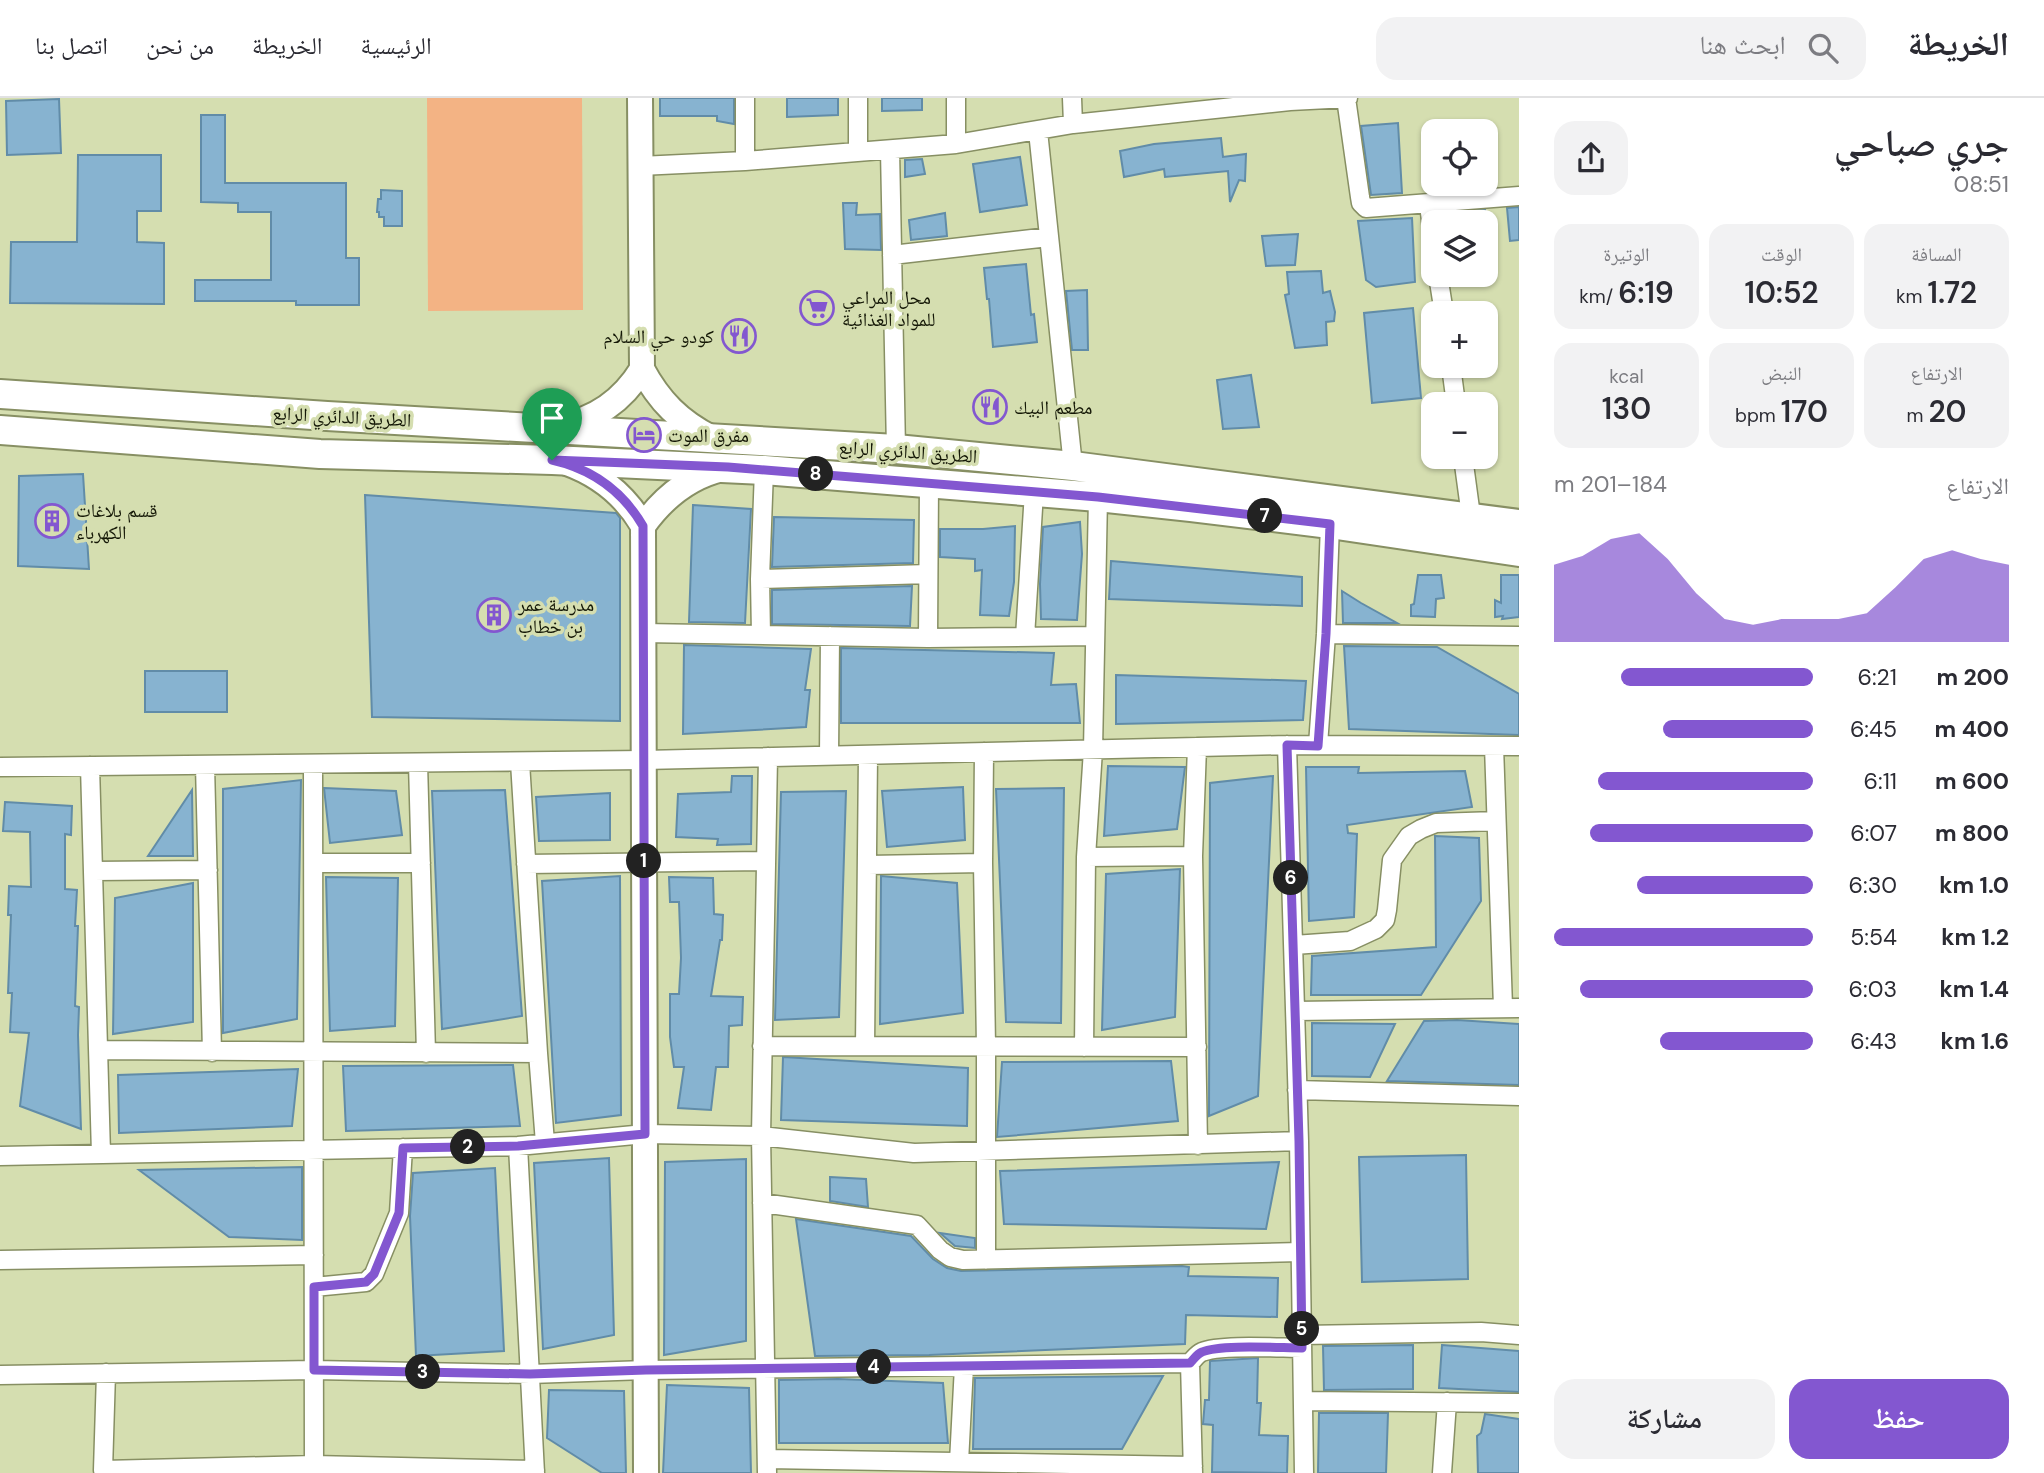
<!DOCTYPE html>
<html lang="ar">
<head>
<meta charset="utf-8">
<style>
	:root { --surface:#fff; --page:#f2f2f3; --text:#2b2b33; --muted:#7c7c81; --line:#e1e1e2; --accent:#8357d0 }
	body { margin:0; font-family:"DM Sans","Noto Naskh Arabic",sans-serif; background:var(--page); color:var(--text); direction:rtl; height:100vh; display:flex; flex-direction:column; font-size:26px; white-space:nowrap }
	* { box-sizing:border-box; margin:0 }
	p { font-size:23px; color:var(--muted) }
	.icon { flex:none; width:38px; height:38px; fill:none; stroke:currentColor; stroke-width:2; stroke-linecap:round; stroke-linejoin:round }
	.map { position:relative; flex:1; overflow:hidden; direction:ltr }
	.drawer { display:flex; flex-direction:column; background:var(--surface); width:525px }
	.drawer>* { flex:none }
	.buttons { position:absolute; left:1421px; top:21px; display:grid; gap:14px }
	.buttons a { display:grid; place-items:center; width:77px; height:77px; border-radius:14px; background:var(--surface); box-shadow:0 2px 5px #0004; font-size:35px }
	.pin { position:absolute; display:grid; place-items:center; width:60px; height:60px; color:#fff; margin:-72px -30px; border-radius:50% 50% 50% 0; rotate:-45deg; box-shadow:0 0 7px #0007 }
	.pin .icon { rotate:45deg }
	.km { position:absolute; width:35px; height:35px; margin:-18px; border-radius:50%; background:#222; color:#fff; font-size:19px; line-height:35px; text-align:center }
	.round { display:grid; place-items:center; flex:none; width:74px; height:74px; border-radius:21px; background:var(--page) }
	.overview { display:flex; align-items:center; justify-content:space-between; height:119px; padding:0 35px }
	h1 { font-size:38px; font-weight:600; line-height:52px }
	.stats { display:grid; grid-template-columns:repeat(3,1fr); gap:10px; height:119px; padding:7px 35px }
	.stats div { display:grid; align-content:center; border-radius:18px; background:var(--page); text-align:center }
	.stats b { font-size:30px; font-weight:600 }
	.stats small { font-size:19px; font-weight:400 }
	.stats p { font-size:19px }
	.chart { height:196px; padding:14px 35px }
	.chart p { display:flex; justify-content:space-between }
	.chart svg { width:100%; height:126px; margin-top:7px; fill:var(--accent); opacity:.7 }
	.primary-button { display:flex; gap:14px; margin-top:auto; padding:14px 35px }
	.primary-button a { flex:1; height:80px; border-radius:21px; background:var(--accent); color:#fff; font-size:28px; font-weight:600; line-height:80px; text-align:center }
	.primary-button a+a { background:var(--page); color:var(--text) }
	ul { padding:0 35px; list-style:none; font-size:23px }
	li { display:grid; grid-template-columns:112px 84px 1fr; align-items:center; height:52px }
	li i { height:18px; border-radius:9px; background:var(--accent) }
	header { display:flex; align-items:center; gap:42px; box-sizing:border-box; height:98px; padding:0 35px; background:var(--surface); border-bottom:2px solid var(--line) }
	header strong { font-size:33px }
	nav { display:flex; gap:38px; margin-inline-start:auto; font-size:24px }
	.search { width:490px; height:63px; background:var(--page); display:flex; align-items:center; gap:18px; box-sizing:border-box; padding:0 24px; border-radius:21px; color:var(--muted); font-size:26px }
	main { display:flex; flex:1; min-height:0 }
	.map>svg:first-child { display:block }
	.green { fill:#f3b384 }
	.building { fill:#87b3d0; stroke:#618ca8; stroke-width:2 }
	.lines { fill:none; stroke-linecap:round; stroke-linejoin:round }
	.street-casing { stroke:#878f63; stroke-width:21 }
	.secondary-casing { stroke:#878f63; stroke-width:28 }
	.primary-casing { stroke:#878f63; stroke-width:32 }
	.street { stroke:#fff; stroke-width:18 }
	.secondary { stroke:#fff; stroke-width:24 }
	.primary { stroke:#fff; stroke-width:28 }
	.route-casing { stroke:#fff; stroke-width:14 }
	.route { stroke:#8357d0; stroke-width:9 }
	.labels { text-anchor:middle; stroke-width:7; stroke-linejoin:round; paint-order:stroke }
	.poi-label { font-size:19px; fill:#141706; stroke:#d5deb0; text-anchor:start }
	.street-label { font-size:19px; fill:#141706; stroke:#d5deb0 }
</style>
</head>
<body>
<header>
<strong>الخريطة</strong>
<div class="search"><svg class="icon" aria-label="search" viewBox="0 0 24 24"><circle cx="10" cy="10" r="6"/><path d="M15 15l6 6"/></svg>ابحث هنا</div>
<nav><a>الرئيسية</a><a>الخريطة</a><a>من نحن</a><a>اتصل بنا</a></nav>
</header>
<main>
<section class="drawer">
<div class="overview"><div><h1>جري صباحي</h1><p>08:51</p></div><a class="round"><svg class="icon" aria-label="share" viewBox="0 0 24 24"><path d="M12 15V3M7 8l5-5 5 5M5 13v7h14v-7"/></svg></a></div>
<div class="stats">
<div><p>المسافة</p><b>1.72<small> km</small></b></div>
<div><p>الوقت</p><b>10:52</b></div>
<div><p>الوتيرة</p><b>6:19<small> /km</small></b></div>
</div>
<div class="stats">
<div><p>الارتفاع</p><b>20<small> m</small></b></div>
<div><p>النبض</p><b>170<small> bpm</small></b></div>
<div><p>kcal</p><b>130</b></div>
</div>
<div class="chart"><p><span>الارتفاع</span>184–201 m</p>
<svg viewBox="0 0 160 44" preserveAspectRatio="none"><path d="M0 44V17L10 14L20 8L30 6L40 15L50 27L60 36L70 38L80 36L90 36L100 36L110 34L120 25L130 15L140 12L150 15L160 17V44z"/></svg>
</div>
<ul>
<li><b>200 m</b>6:21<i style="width:74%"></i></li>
<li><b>400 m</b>6:45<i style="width:58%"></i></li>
<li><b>600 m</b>6:11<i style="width:83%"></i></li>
<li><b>800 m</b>6:07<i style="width:86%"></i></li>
<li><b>1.0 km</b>6:30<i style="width:68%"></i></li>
<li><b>1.2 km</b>5:54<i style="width:100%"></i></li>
<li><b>1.4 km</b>6:03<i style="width:90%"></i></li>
<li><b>1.6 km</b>6:43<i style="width:59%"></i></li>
</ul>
<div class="primary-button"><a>حفظ</a><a>مشاركة</a></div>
</section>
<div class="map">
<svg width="1519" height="1375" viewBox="0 0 1519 1375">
	<rect width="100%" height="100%" fill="#d5deb0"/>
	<path class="green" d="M427 0H582L583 212 428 213Z"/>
	<path class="building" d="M660 0H734V26L717 23V18H660Z
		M787 0H838V17L787 19Z
		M882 0H922V12L882 13Z
		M59 1 61 55 7 57 6 3Z
		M201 17H225V85H346V160H359V207H296V203H195V182H271V114H238V105L201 104Z
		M1398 25 1402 95 1371 97 1361 28Z
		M1221 40 1223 59 1246 56 1245 83 1239 82 1230 104 1228 73 1165 79 1164 71 1124 79 1120 53 1154 46Z
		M78 57H161V113H137V144L164 145V206L10 205 11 144H77Z
		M1020 59 1027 107 980 114 973 66Z
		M922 61 925 76 905 79V62Z
		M381 92 402 93V128H384V119H379V114H377L378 101H381Z
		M843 105H857L856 117 880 116 881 152 845 151Z
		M1519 109V142L1510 143 1507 110Z
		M1485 112 1487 124H1458V114Z
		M945 115 947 138 911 142 909 122Z
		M1412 120 1415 184 1376 189 1366 182 1358 123Z
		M1298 136 1295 167 1266 168 1262 138Z
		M1026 166 1031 217 1034 216 1037 244 993 249 989 201H987L984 170Z
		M1321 173 1323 195 1330 193 1335 214 1334 223 1326 224 1327 247 1295 250 1285 197 1289 196 1287 174Z
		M1087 192 1088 252H1072L1066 193Z
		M1413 210 1421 300 1372 305 1364 215Z
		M1251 277 1259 329 1223 331 1217 282Z
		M83 376 89 471 18 468 19 378Z
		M365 397 616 415 620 420V623L372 619Z
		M693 407 751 411 745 525 689 524Z
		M774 419 914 422 913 465 772 469Z
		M1080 424 1082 456 1077 522 1041 521 1040 486 1043 429Z
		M1015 428 1014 484 1009 518 980 517 982 472 975 473V461L940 459V431H983Z
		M1111 463 1302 479V508L1109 501Z
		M1418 477H1441L1444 500 1436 501 1435 519 1411 518V507L1414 506Z
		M1501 477H1519V519L1502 521 1503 518 1495 519V502L1501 505Z
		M912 488 910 528 772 526V492Z
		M1342 493 1361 505 1397 525H1343Z
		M684 547 811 551 805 592H810L806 629 683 636Z
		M1344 548 1437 549 1519 596V637L1349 631Z
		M841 550 1054 555 1051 587 1076 586 1080 625H841Z
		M145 573H227V614H145Z
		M1116 577 1306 583 1303 622 1116 626Z
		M1108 668 1185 669 1177 731 1104 738Z
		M1306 669H1359L1358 675 1465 673 1472 709 1347 727 1348 735 1357 736 1354 819 1309 823Z
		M732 678H752L751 746 717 747 718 741 676 739 678 696 731 694Z
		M1273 678 1258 998 1209 1018 1210 685Z
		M301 682 297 921 223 935V691Z
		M963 689 965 742 887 749 882 693Z
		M324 690 396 693 402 737 330 745Z
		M1064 690 1061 925 1006 924 996 691Z
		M192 692 193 758H148Z
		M505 692 522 918 442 931 432 693Z
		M846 693 839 919 775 922 781 694Z
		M610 695V742L539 743 536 699Z
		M5 704 72 708 71 737 65 736V791L77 792 75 828H78L75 908 79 909 78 937 81 1031 20 1008 29 935 10 934 12 895H8L11 817H8L9 788 31 789 30 734 3 733Z
		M1435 738 1479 740 1481 803 1421 897H1311L1312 858 1436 849Z
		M1180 771 1175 919 1102 932 1106 776Z
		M620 778 621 1017 556 1025 542 783Z
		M881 778 957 785 963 915 880 926Z
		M326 779 398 780 395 928 330 933Z
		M669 779 713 780 714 816 723 817 722 842H720L711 898 743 899 742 927 729 928 728 969H716L711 1012 678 1010 684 969H674L670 939V896H679L681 860 679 804H670Z
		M193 785V924L113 936 115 800Z
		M1457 922 1519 926V987L1387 983 1424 923Z
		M1312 925 1395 926 1370 979 1312 978Z
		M783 959 968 970 967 1028 781 1022Z
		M1171 963 1178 1023 997 1039 1002 964Z
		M513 967 520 1028 346 1033 343 968Z
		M298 971 292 1028 119 1035 118 977Z
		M1466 1057 1468 1181 1362 1184 1359 1059Z
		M609 1060 614 1237 543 1251 534 1065Z
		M746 1061V1243L664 1257 665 1064Z
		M1279 1064 1266 1131 1004 1126 1000 1073Z
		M302 1069V1142L229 1139 139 1072Z
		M495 1070 504 1253 416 1258 410 1118 413 1075Z
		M830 1079 866 1081 868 1109 830 1103Z
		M796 1121 911 1138 933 1161 947 1170 961 1173 1182 1168 1189 1169 1188 1178 1278 1180 1277 1219 1186 1217 1185 1246 929 1257 815 1258Z
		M940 1135 975 1140V1150L955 1148Z
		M1413 1247V1291L1324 1292 1323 1248Z
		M1442 1247 1519 1253V1294L1439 1290Z
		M1258 1260 1257 1305H1261L1259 1337 1288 1338 1287 1375 1212 1374 1213 1327 1203 1326 1205 1302H1209L1210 1263Z
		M1163 1278 1122 1351H973L975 1280Z
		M838 1281 943 1285 948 1345H779V1282Z
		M667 1287 749 1290 751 1375H663Z
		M549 1292 624 1293 626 1375H602L547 1340Z
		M1319 1315H1388L1386 1375H1318Z
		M1485 1316 1519 1321V1375H1478L1477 1338 1481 1335Z"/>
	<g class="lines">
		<g class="street-casing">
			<path id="street" d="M745 0V63
				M956 0V46
				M1072 0 1073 26
				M1346 0 1360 99 1361 105 1366 110 1519 98
				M1038 33 1073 368
				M890 52 896 351
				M858 54V0
				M640 68 745 63 956 46 1073 26 1290 3 1348 0
				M1429 106 1433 140
				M892 157 1049 139
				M1438 177 1444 215
				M1451 268 1456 306
				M1463 359 1471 418
				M760 481 928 476
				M643 535 928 540 1094 538
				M1326 536 1519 538
				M761 537 760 481 764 372
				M1025 539 1034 394
				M928 540 929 385
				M1287 647 1299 1043 1304 1375
				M1318 647 1326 536 1330 426
				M1494 648 1503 909
				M1197 649 1193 758 1198 1047
				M984 654 983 765 986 948V1162
				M829 658 830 538
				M520 664 538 955 545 1045
				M418 665 426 955
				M313 666 314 1375
				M205 667 212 954
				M90 668 101 1056
				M0 669 644 662 1287 647 1519 648
				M1086 759 1193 758
				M314 765H421
				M526 766 766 763
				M868 767 983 765
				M93 773 208 772
				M1294 847 1350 843 1376 831 1385 822 1387 812 1392 762 1409 738 1421 731 1436 725 1496 723
				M1295 913 1519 910
				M762 948 1197 949
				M865 948 868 657
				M1084 949 1086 759 1093 652 1098 399
				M98 952 538 955
				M1297 992 1519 998
				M518 1048 535 1375
				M0 1058 518 1048 645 1036 761 1038 914 1055 1299 1043
				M762 1105 917 1127 940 1152 950 1159 963 1162 1300 1154
				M0 1162 314 1157
				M314 1189 366 1184 374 1176 399 1115 403 1050
				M1302 1237 1481 1234 1519 1237
				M106 1275 103 1372 314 1367 535 1372
				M0 1277 314 1272 530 1276 646 1272 1190 1265
				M1303 1303 1519 1305
				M767 1361 1193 1368
				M959 1364 964 1268
				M767 1375 761 1038 768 659
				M1193 1375 1190 1265C1194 1261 1197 1256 1202 1254 1220 1246 1280 1250 1302 1250
				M1442 1375 1447 1304"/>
		</g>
		<g class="secondary-casing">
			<path id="secondary" d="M640 0 642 271C659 303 680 324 712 340
				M559 328C595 322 623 302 642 271
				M567 365C600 377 625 397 643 428L646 1375
				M643 428C663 400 688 379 722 371"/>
		</g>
		<g class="primary-casing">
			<path id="primary" d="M0 296 327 318 896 351 1073 368 1519 426
				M0 332 320 356 552 362 764 372 1098 399 1191 409 1330 426 1519 454"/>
		</g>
		<use href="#street" class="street"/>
		<use href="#secondary" class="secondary"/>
		<use href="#primary" class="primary"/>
	</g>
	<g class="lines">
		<g class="route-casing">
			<path id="route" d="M552 362 728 369 1098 399 1330 426 1326 536 1318 648 1287 647 1299 1043 1302 1250C1280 1250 1220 1246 1202 1254 1197 1256 1194 1261 1190 1265L646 1272 530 1276 314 1272V1189L366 1184 374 1176 399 1115 403 1050 518 1048 645 1036 643 428C622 392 592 371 552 362Z"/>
		</g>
		<use href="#route" class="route"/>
	</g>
	<defs>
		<g id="supermarket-ring" transform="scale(1.75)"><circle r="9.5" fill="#d5deb0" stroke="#8357d0" stroke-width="1.5"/><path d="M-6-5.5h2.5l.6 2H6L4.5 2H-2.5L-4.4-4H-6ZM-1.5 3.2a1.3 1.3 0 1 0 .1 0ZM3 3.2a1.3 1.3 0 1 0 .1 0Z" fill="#8357d0"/></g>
		<g id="restaurant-ring" transform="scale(1.75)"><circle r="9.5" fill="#d5deb0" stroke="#8357d0" stroke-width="1.5"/><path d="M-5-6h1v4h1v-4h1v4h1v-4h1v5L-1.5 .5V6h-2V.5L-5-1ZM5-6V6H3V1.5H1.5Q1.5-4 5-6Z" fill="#8357d0"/></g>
		<g id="hotel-ring" transform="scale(1.75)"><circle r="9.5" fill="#d5deb0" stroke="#8357d0" stroke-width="1.5"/><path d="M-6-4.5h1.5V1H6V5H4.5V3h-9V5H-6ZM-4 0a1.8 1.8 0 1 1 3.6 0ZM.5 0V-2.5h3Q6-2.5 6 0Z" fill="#8357d0"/></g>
		<g id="building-ring" transform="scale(1.75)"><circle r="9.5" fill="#d5deb0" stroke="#8357d0" stroke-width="1.5"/><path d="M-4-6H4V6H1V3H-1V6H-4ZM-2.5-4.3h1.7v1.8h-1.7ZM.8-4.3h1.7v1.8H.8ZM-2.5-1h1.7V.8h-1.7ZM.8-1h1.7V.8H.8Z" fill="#8357d0"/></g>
	</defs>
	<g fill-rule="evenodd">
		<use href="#supermarket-ring" x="817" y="210"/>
		<use href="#restaurant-ring" x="739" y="238"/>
		<use href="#restaurant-ring" x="990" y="309"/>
		<use href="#hotel-ring" x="644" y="337"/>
		<use href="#building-ring" x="52" y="423"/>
		<use href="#building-ring" x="494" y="517"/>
	</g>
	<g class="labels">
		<g class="poi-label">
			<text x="842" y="206">محل المراعي<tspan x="842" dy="22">للمواد الغذائية</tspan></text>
			<text x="714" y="245" text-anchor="end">كودو حي السلام</text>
			<text x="1014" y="316">مطعم البيك</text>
			<text x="668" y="344">مفرق الموت</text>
			<text x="76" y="419">قسم بلاغات<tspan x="76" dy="22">الكهرباء</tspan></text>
			<text x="518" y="513">مدرسة عمر<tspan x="518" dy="22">بن خطاب</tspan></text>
		</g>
		<g class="street-label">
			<text transform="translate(342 318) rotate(3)" y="7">الطريق الدائري الرابع</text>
			<text transform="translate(908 353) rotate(4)" y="7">الطريق الدائري الرابع</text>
		</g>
	</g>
</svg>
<div class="buttons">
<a><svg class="icon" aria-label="locate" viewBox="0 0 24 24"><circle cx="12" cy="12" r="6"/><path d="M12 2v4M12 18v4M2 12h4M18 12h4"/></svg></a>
<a><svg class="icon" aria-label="layers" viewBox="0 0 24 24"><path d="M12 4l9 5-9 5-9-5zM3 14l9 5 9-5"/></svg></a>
<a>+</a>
<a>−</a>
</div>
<div class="pin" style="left:552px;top:362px;background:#1e9e55"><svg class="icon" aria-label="arrive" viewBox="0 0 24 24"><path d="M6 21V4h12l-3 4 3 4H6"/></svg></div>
<b class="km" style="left:644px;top:763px">1</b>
<b class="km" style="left:468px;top:1049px">2</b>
<b class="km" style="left:423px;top:1274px">3</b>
<b class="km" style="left:874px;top:1269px">4</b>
<b class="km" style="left:1302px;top:1231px">5</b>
<b class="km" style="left:1291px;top:780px">6</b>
<b class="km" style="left:1265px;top:418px">7</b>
<b class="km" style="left:816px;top:376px">8</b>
</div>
</main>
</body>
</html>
